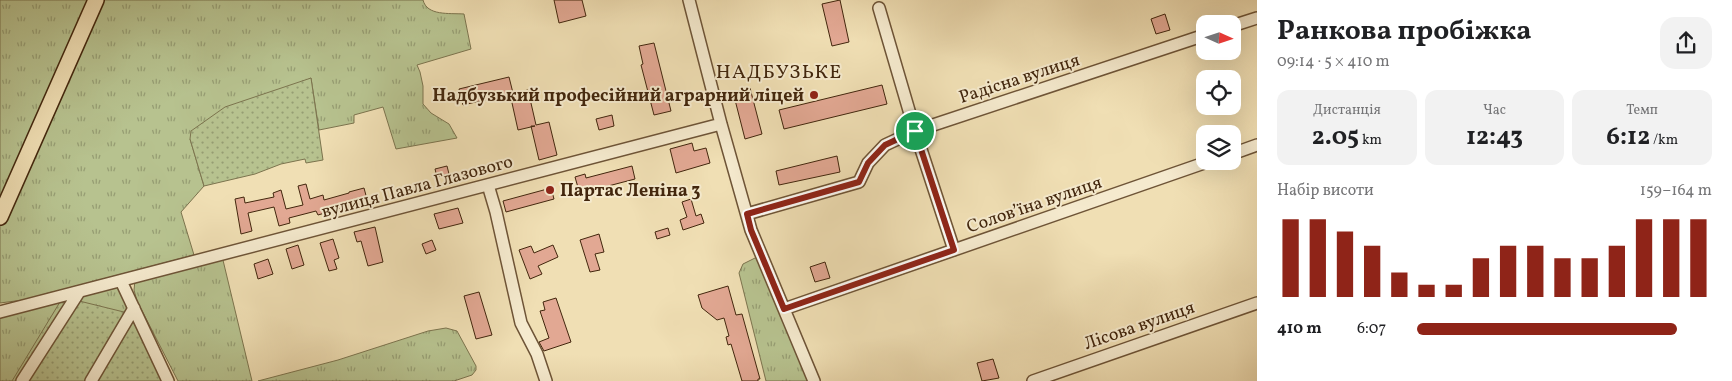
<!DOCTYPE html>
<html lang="uk">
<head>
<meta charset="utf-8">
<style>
	:root { --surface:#fff; --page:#f2f2f2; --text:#202124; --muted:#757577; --accent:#8f2418 }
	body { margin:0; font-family:Vollkorn,serif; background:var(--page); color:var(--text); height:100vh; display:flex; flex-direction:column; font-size:19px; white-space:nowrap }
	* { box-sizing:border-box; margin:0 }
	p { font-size:16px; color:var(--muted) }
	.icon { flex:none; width:28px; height:28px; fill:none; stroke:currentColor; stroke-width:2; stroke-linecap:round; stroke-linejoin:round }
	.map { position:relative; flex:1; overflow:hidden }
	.side { display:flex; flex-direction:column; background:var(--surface); width:475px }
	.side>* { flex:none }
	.needle { width:32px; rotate:93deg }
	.tools { position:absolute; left:1196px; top:15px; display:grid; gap:10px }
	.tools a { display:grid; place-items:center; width:45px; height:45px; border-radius:10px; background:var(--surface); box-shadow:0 5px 20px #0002; font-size:25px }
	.pin { position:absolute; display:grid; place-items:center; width:42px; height:42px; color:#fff; margin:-21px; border:2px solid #fff; border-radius:50%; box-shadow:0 1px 5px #0007 }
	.round { display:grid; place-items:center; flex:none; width:52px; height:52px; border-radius:15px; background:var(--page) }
	.headline { display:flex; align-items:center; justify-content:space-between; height:85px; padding:0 20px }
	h1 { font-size:28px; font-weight:700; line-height:38px }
	.metrics { display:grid; grid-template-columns:repeat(3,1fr); gap:8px; height:85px; padding:5px 20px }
	.metrics div { display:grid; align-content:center; border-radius:12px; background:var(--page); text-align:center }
	.metrics b { font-size:25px; font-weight:700 }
	.metrics small { font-size:14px; font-weight:400 }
	.metrics p { font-size:14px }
	.chart { height:140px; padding:10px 20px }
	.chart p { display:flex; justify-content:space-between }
	.chart svg { width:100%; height:90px; margin-top:5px; stroke:var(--accent); stroke-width:6 }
	ul { padding:0 20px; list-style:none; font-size:16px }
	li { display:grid; grid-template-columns:80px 60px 1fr; align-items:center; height:38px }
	li i { height:12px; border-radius:6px; background:var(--accent) }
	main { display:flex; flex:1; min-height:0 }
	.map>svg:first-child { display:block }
	.grass { fill:url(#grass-tufts); stroke:#7c744e }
	.garden { fill:url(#garden-dots); stroke:#7c744e }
	.building { fill:#e2a893; stroke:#42260d }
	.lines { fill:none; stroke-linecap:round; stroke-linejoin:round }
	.minor-casing { stroke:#6e5437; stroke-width:14 }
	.major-casing { stroke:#42260d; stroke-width:18 }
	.minor { stroke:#f5eace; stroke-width:11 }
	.major { stroke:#f0dfb4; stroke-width:15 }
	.route-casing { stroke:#fff; stroke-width:10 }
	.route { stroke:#8f2418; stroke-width:6 }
	.poi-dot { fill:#8f2418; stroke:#f5eace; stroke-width:2 }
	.labels { text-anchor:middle; stroke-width:4; stroke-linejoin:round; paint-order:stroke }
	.street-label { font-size:18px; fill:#42260d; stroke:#f5eace }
	.poi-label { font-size:18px; font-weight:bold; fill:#42260d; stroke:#f5eace; text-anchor:end }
	.quarter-label { font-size:20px; letter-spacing:1px; fill:#42260d; stroke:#f5eace }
</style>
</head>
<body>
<main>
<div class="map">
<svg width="1257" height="381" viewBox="0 0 1257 381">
	<defs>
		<pattern id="grass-tufts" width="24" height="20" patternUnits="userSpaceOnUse" patternTransform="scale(1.25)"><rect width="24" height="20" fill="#b7c28f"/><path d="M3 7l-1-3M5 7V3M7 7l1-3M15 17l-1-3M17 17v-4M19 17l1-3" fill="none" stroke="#969d73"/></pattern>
		<pattern id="garden-dots" width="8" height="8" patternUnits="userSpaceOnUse" patternTransform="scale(1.25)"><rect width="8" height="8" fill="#b7c28f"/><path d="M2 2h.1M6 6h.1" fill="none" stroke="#969d73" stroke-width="1.8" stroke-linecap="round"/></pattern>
	</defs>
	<rect width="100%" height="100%" fill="#f0dfb4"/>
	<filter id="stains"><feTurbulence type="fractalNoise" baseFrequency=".004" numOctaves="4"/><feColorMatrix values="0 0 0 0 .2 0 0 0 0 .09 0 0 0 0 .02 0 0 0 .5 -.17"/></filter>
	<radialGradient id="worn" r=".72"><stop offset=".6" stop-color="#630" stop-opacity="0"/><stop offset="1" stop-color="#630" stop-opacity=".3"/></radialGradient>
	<path class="grass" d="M0 0H89L0 198Z
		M102 0H423C427 16 449 13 464 14L471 49 417 65 420 72 423 86V104L431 113 449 124 457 138 396 149 383 107 354 115V123L319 130 311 78 190 139 204 186 181 212 194 255 23 300 0 303V225Z
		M222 256 252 381H178L137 301 134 290 135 280Z
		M757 257 819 381H766L739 273 743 264Z
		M116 284 160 358 17 381H0V311Z
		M446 328 457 331 476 366V370L472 375 454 381H258L338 360 428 331Z"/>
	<path class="garden" d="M311 78 323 160 306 163 305 159 281 164 255 174 204 186 190 139 191 131 225 107Z
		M63 297 136 315 171 381H12Z"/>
	<path class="building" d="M554 0H582L586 16 559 23Z
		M840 0 849 42 832 46 822 4Z
		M1165 14 1170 30 1156 34 1151 19Z
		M654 43 671 111 654 115 641 65 643 64 639 46Z
		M509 77 513 93 528 90 536 125 549 122 557 155 539 160 531 126H535L518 130 510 94 463 105 459 89Z
		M882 85 887 104 784 129 779 110Z
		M750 88 762 134 745 139 733 92Z
		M612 115 614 126 599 130 596 119Z
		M692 143 694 151 706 148 710 163 676 173 670 149Z
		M837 156 840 172 779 185 776 171Z
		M447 166 449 174 437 177 435 169Z
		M632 166 635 179 589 191 588 188 579 191 575 177 585 174 586 178Z
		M306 184 310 199 323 195 324 200 349 193V192L364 188 368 203 356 206 355 204 318 215 316 211 289 218 290 223 279 226 274 207 248 213 252 231 241 234 235 199 244 197 245 203 274 197 273 193 281 190 286 209 303 205 298 186Z
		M551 188 554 199 506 212 503 201Z
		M691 199 696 216 701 214 704 223 683 230 680 220 687 217 682 202Z
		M458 208 463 223 439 229 434 214Z
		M375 227 383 262 368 266 361 241 357 242 354 232Z
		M668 228 670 235 657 239 655 232Z
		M599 234 604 252 595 254 600 270 590 272 580 240Z
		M333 239 339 258 334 260 337 269 329 271 320 243Z
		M432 240 436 250 426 254 422 244Z
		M298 245 304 265 292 269 286 249Z
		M553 245 558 257 538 266 542 274 530 279 519 250 531 246 534 253Z
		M268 259 273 274 258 279 254 264Z
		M825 262 830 278 815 282 810 267Z
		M728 286 736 315 742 314 760 379H758V381H742L731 344 728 345 726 337 729 336 724 318 717 320 702 308 698 295Z
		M479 292 492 335 476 339 464 296Z
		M556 298 571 342 544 351 539 342 549 338 540 311 545 310 543 302Z
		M993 359 999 378 982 381 977 363Z"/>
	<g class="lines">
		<g class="minor-casing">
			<path id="minor" d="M689 0 721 124 751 230 814 381
				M879 8 915 131 954 250
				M1232 26 1257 18
				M1232 154 1257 145
				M488 185 496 212 521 323 537 354 546 381
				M747 214 859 182 868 163 885 145 915 131 1205 35
				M121 281 168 381
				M784 309 1210 161
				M0 312 721 124
				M22 381 79 292
				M91 381 134 308
				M1033 381 1257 303"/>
		</g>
		<g class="major-casing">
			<path id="major" d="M0 217 96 0"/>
		</g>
		<use href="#minor" class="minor"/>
		<use href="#major" class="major"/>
	</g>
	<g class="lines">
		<g class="route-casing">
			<path id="route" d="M915 131 954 250 784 309 751 230 747 214 859 182 868 163 885 145Z"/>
		</g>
		<use href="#route" class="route"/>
	</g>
	<g class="poi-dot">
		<circle cx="814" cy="95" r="5"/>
		<circle cx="550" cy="190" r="5"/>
	</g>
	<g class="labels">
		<g class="street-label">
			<text transform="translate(1019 78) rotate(-18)" y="6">Радісна вулиця</text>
			<text transform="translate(417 186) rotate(-15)" y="6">вулиця Павла Глазового</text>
			<text transform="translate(1034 204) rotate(-19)" y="6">Соловʼїна вулиця</text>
			<text transform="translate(1139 325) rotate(-19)" y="6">Лісова вулиця</text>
		</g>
		<g class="poi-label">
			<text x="804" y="101">Надбузький професійний аграрний ліцей</text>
			<text x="560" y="196" text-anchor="start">Партас Леніна 3</text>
		</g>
		<g class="quarter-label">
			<text x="779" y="78">НАДБУЗЬКЕ</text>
		</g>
	</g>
	<rect width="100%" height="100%" filter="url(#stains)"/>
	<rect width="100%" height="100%" fill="url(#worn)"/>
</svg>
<div class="tools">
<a><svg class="needle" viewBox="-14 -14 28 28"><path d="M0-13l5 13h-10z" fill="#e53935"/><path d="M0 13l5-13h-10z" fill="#757577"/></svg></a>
<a><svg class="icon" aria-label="locate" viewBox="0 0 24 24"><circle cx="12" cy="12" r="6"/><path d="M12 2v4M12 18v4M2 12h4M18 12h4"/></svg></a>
<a><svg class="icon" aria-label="layers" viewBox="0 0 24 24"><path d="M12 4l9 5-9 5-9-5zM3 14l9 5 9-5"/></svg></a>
</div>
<div class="pin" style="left:915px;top:131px;background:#1e9e55"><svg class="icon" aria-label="arrive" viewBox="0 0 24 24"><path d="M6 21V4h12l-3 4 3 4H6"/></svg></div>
</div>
<section class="side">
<div class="headline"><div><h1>Ранкова пробіжка</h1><p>09:14 · 5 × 410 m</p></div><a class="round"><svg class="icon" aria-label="share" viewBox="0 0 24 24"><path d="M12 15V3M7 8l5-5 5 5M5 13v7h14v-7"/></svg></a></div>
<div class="metrics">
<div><p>Дистанція</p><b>2.05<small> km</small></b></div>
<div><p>Час</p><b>12:43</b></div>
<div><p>Темп</p><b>6:12<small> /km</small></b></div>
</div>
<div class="chart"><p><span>Набір висоти</span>159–164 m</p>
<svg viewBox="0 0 160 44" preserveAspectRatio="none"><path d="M5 44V6M15 44V6M25 44V12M35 44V19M45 44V32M55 44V38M65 44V38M75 44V25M85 44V19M95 44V19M105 44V25M115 44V25M125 44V19M135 44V6M145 44V6M155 44V6"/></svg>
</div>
<ul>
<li><b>410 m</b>6:07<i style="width:88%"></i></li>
</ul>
</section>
</main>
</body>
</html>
